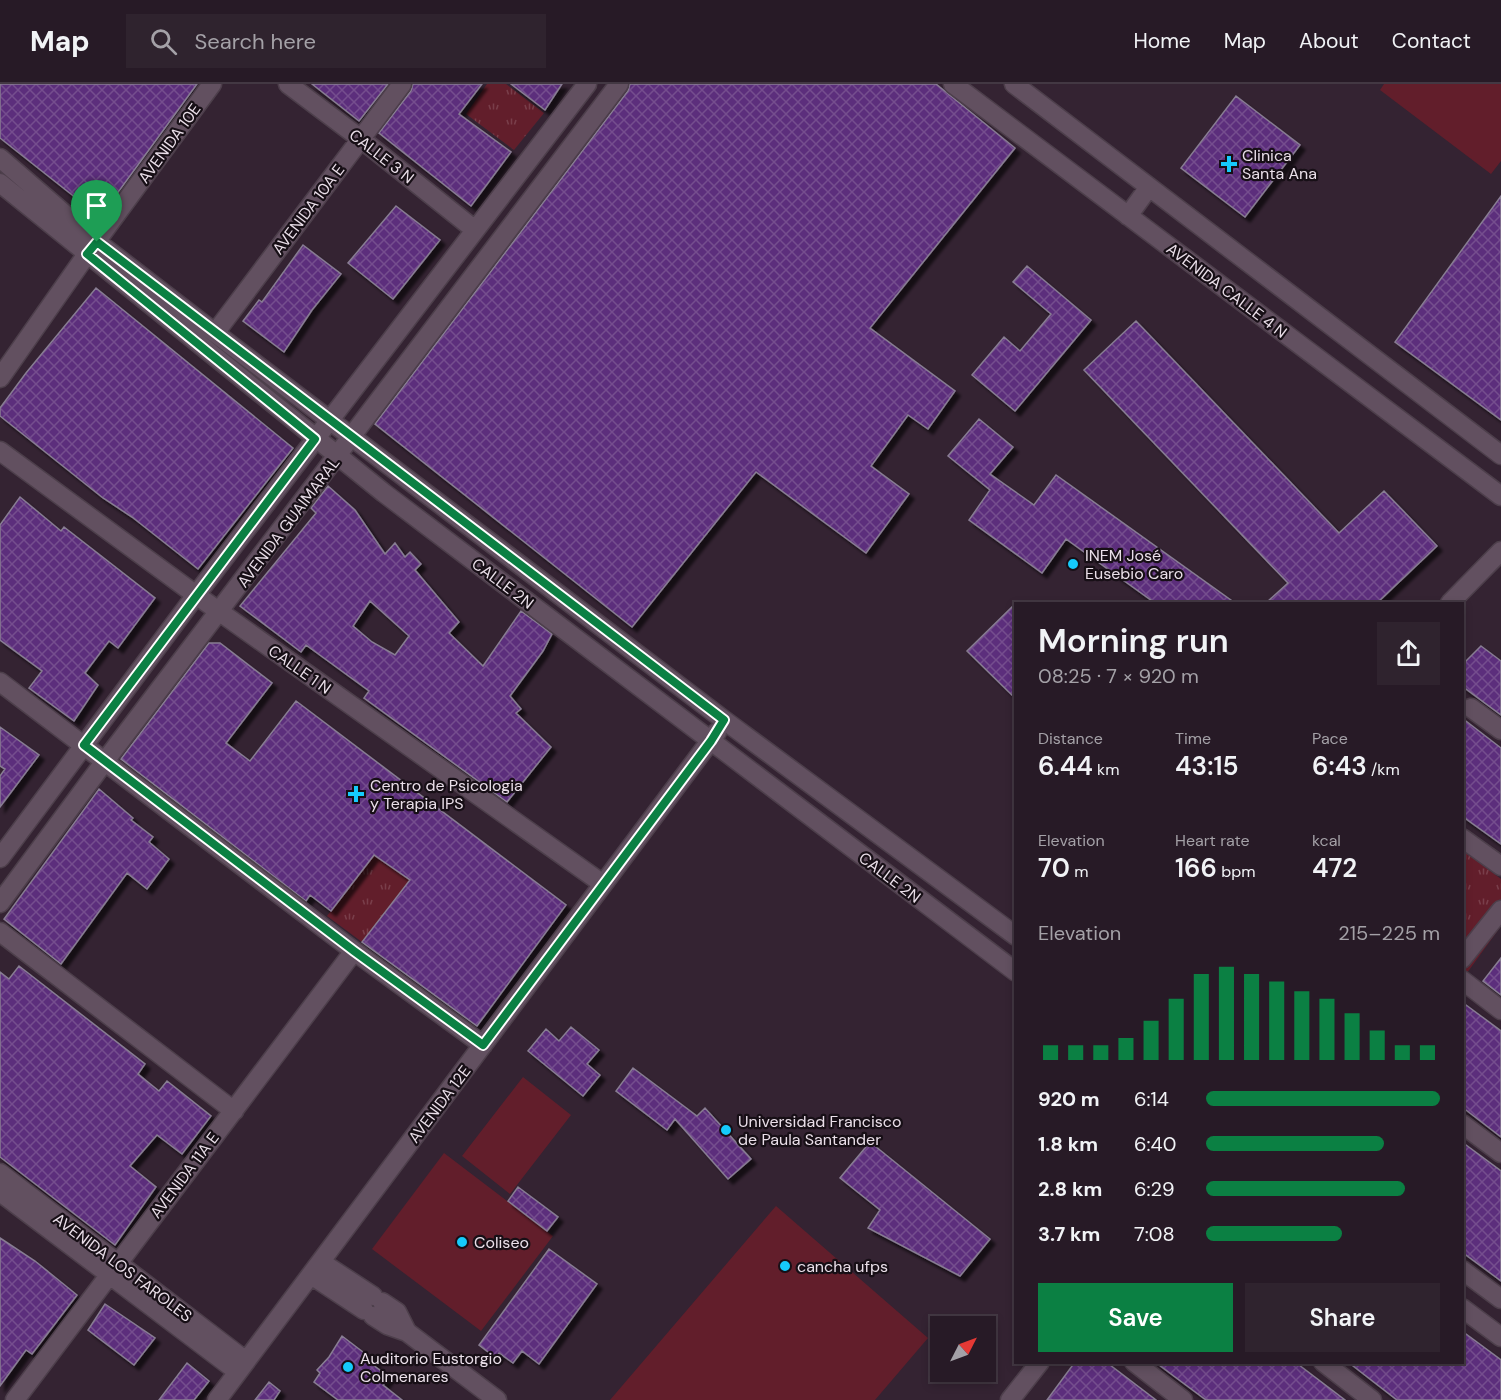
<!DOCTYPE html>
<html lang="en">
<head>
<meta charset="utf-8">
<style>
	:root { --surface:#271a26; --page:#2f232e; --text:#f1f3f6; --muted:#a4a1a7; --line:#433843; --accent:#0b8043 }
	body { margin:0; font-family:"DM Sans",sans-serif; background:var(--page); color:var(--text); height:100vh; display:flex; flex-direction:column; font-size:22px; white-space:nowrap }
	* { box-sizing:border-box; margin:0 }
	p { font-size:20px; color:var(--muted) }
	.icon { flex:none; width:33px; height:33px; fill:none; stroke:currentColor; stroke-width:2; stroke-linecap:round; stroke-linejoin:round }
	.map { position:relative; flex:1; overflow:hidden }
	.details { position:absolute; left:1014px; top:518px; width:450px; height:762px; display:flex; flex-direction:column; background:var(--surface); border-radius:0px; box-shadow:0 3px 9px #0003,0 0 0 2px var(--line) }
	.details>* { flex:none }
	.needle { width:39px; rotate:48deg }
	.controls { position:absolute; left:930px; top:1232px; display:grid; gap:12px }
	.controls a { display:grid; place-items:center; width:66px; height:66px; border-radius:0px; background:var(--surface); box-shadow:0 3px 9px #0003,0 0 0 2px var(--line); font-size:30px }
	.pin { position:absolute; display:grid; place-items:center; width:51px; height:51px; color:#fff; margin:-62px -26px; border-radius:50% 50% 50% 0; rotate:-45deg; box-shadow:0 0 6px #0007 }
	.pin .icon { rotate:45deg }
	.round { display:grid; place-items:center; flex:none; width:63px; height:63px; border-radius:0px; background:var(--page) }
	.headline { display:flex; align-items:center; justify-content:space-between; height:102px; padding:0 24px }
	h1 { font-size:33px; font-weight:600; line-height:45px }
	.stats { display:grid; grid-template-columns:repeat(3,1fr); gap:9px; height:102px; padding:6px 24px }
	.stats div { display:grid; align-content:center }
	.stats b { font-size:26px; font-weight:600 }
	.stats small { font-size:16px; font-weight:400 }
	.stats p { font-size:16px }
	.chart { height:168px; padding:12px 24px }
	.chart p { display:flex; justify-content:space-between }
	.chart svg { width:100%; height:108px; margin-top:6px; stroke:var(--accent); stroke-width:6 }
	.button { display:flex; gap:12px; margin-top:auto; padding:12px 24px }
	.button a { flex:1; height:69px; border-radius:0px; background:var(--accent); color:#fff; font-size:24px; font-weight:600; line-height:69px; text-align:center }
	.button a+a { background:var(--page); color:var(--text) }
	ul { padding:0 24px; list-style:none; font-size:20px }
	li { display:grid; grid-template-columns:96px 72px 1fr; align-items:center; height:45px }
	li i { height:15px; border-radius:8px; background:var(--accent) }
	header { display:flex; align-items:center; gap:36px; box-sizing:border-box; height:84px; padding:0 30px; background:var(--surface); border-bottom:2px solid var(--line) }
	header strong { font-size:28px }
	nav { display:flex; gap:33px; margin-inline-start:auto; font-size:21px }
	.search { width:420px; height:54px; background:var(--page); display:flex; align-items:center; gap:15px; box-sizing:border-box; padding:0 21px; border-radius:0px; color:var(--muted); font-size:22px }
	.map>svg:first-child { display:block }
	.grass { fill:url(#grass-tufts) }
	.pitch { fill:#621e2b }
	.building { fill:url(#building-cross-hatch); stroke:#887d93; stroke-width:1.5; fill-rule:evenodd; filter:url(#shadow) }
	.lines { fill:none; stroke-linecap:round; stroke-linejoin:round }
	.minor-casing { stroke:#4d3f4b; stroke-width:21 }
	.minor { stroke:#625060; stroke-width:18 }
	.route-casing { stroke:#fff; stroke-width:12 }
	.route { stroke:#0b8043; stroke-width:8 }
	.poi-dot { fill:#15cafb; stroke:#170f16; stroke-width:2 }
	.labels { text-anchor:middle; stroke-width:4.5; stroke-linejoin:round; paint-order:stroke }
	.street-label { font-size:16px; fill:#eadfe9; stroke:#170f16 }
	.poi-label { font-size:16px; fill:#eadfe9; stroke:#170f16; text-anchor:start }
</style>
</head>
<body>
<header>
<strong>Map</strong>
<div class="search"><svg class="icon" aria-label="search" viewBox="0 0 24 24"><circle cx="10" cy="10" r="6"/><path d="M15 15l6 6"/></svg>Search here</div>
<nav><a>Home</a><a>Map</a><a>About</a><a>Contact</a></nav>
</header>
<div class="map">
<svg width="1501" height="1316" viewBox="0 0 1501 1316">
	<defs>
		<pattern id="grass-tufts" width="24" height="20" patternUnits="userSpaceOnUse" patternTransform="scale(1.5)"><rect width="24" height="20" fill="#621e2b"/><path d="M3 7l-1-3M5 7V3M7 7l1-3M15 17l-1-3M17 17v-4M19 17l1-3" fill="none" stroke="#793e4a"/></pattern>
		<pattern id="building-cross-hatch" width="8" height="8" patternUnits="userSpaceOnUse" patternTransform="scale(1.5)"><rect width="8" height="8" fill="#5c2f7b"/><path d="M0 0l8 8M0 8l8-8" fill="none" stroke="#744d8e"/></pattern>
		<filter id="shadow"><feDropShadow dx="5" dy="5" stdDeviation="1.5" flood-color="#0009"/></filter>
	</defs>
	<rect width="100%" height="100%" fill="#342332"/>
	<path class="grass" d="M487 0H506L544 29 514 66 466 30Z
		M1462 766 1501 795V842L1464 893Z
		M374 771 410 796 362 858 327 832Z"/>
	<path class="pitch" d="M1384 0H1501V77L1491 90 1380 6Z
		M523 993 571 1031 510 1110 462 1072Z
		M444 1069 553 1152 481 1247 372 1165Z
		M776 1122 928 1254 875 1316H610Z"/>
	<path class="building" d="M0 0H197L100 133 0 54Z
		M312 0H388L359 37Z
		M413 0H482L459 30 511 68 471 122 379 49 411 7Z
		M511 0H562L545 26Z
		M630 0H936L1015 64 870 244 955 307 928 345 908 331 871 382 909 410 866 469 756 388 632 543 375 340 628 7Z
		M1236 12 1300 61 1245 133 1181 84Z
		M1501 112V336L1395 258Z
		M396 122 440 156 393 215 348 179Z
		M303 161 341 190 312 226 284 268 243 237 259 216 262 218Z
		M1027 182 1091 236 1015 327 972 291 1004 253 1020 267 1051 230 1013 198Z
		M96 204 293 364 198 485 132 433 103 414 0 332V324L26 289Z
		M1136 237 1339 449 1384 407 1437 462 1377 519H1266L1288 499 1084 286Z
		M979 335 1013 363 990 390 1034 421 1056 391 1235 519H1155L1066 455 1042 489 969 436 990 406 948 372Z
		M328 402 355 426 385 470 395 459 405 473 410 468 421 480 415 486 459 538 449 549 483 582 521 527 552 550 543 567 510 612 521 625 516 629 551 663 507 718 364 614 369 607 306 561 301 568 240 522 316 429 311 424ZM370 517 409 552 395 571 372 558 353 542Z
		M20 413 61 447 64 443 155 514 118 564 109 557 85 589 98 601 74 637 29 604 42 587 0 556V441Z
		M1016 519V615L967 567Z
		M209 559H220L272 599 226 659 250 677 296 617 566 821 477 942 362 858 410 796 374 771 331 827 310 811 306 817 121 675Z
		M1481 562 1501 577V631L1462 602V581Z
		M1462 634 1501 664V760L1462 732Z
		M0 643 39 671 0 723V692L5 685 0 682Z
		M99 705 133 734 131 736 153 753 149 758 169 775 147 805 127 789 61 880 4 835Z
		M1501 874V911L1483 897Z
		M19 882 145 980 138 990 159 1007 167 997 211 1032 182 1070 157 1051 130 1082 156 1103 115 1161 0 1073V888L9 895Z
		M1462 918 1501 947V1053L1462 1023Z
		M571 943 599 966 587 980 600 991 583 1012 528 967 546 945 559 957Z
		M633 984 697 1032 705 1024 751 1075 728 1095 675 1035 667 1046 616 1007Z
		M870 1058 990 1155 960 1192 868 1144 880 1126 840 1094Z
		M1462 1058 1501 1087V1197L1462 1168Z
		M518 1103 558 1133 547 1147 508 1117Z
		M0 1154 35 1177 77 1211 32 1270 26 1266 0 1302Z
		M549 1165 597 1200 539 1280 522 1267 513 1279 499 1269 496 1274 479 1261Z
		M105 1220 155 1254 134 1281 88 1246Z
		M1462 1247 1501 1276V1316H1397L1348 1278H1462Z
		M342 1252 376 1278 373 1281 389 1293 383 1301 402 1316H338L314 1298 320 1289 317 1286 329 1273Z
		M1075 1278H1106L1156 1316H1047Z
		M1155 1278H1295L1345 1316H1206Z
		M187 1279 209 1297 194 1316H159Z
		M269 1298 280 1307 274 1316H255Z"/>
	<g class="lines">
		<g class="minor-casing">
			<path id="minor" d="M288 0 361 55 475 146
				M953 0 1501 412
				M1014 0 1501 371
				M0 74 97 158 215 249 724 636 1016 852
				M0 99 384 409 1016 888
				M1128 132 1149 103
				M215 249 402 0
				M0 294 87 170 212 0
				M0 367 196 511 603 800
				M1450 519 1501 467
				M0 598 354 867 483 961
				M1471 624 1501 646
				M1462 754 1501 782
				M0 774 196 511 587 0
				M0 819 105 677 619 0
				M0 848 234 1027
				M1462 875 1501 826
				M1462 896 1501 926
				M1462 1040 1501 1069
				M0 1089 246 1277
				M0 1108 238 1288
				M321 1178 373 1212
				M1462 1186 1501 1215
				M311 1191 364 1226
				M382 1218 397 1228 407 1248
				M1462 1224 1501 1253
				M373 1232 387 1241 407 1248 497 1316
				M1134 1278 1183 1316
				M1323 1278 1372 1316
				M15 1316 354 867
				M217 1316 717 648
				M1010 1316 1040 1278"/>
		</g>
		<use href="#minor" class="minor"/>
	</g>
	<g class="lines">
		<g class="route-casing">
			<path id="route" d="M97 158 724 636 711 657 483 961 354 867 84 661 315 355 87 170Z"/>
		</g>
		<use href="#route" class="route"/>
	</g>
	<g class="poi-dot">
		<path d="M1226 71h6v6h6v6h-6v6h-6v-6h-6v-6h6z"/>
		<circle cx="1073" cy="480" r="6"/>
		<path d="M353 701h6v6h6v6h-6v6h-6v-6h-6v-6h6z"/>
		<circle cx="726" cy="1046" r="6"/>
		<circle cx="462" cy="1158" r="6"/>
		<circle cx="785" cy="1182" r="6"/>
		<circle cx="348" cy="1283" r="6"/>
	</g>
	<g class="labels">
		<g class="street-label">
			<text transform="translate(169 59) rotate(-54)" y="6">AVENIDA 10E</text>
			<text transform="translate(382 72) rotate(38)" y="6">CALLE 3 N</text>
			<text transform="translate(308 125) rotate(-53)" y="6">AVENIDA 10A E</text>
			<text transform="translate(1227 206) rotate(37)" y="6">AVENIDA CALLE 4 N</text>
			<text transform="translate(288 438) rotate(-53)" y="6">AVENIDA GUAIMARAL</text>
			<text transform="translate(503 499) rotate(37)" y="6">CALLE 2N</text>
			<text transform="translate(300 585) rotate(35)" y="6">CALLE 1 N</text>
			<text transform="translate(890 793) rotate(37)" y="6">CALLE 2N</text>
			<text transform="translate(439 1020) rotate(-53)" y="6">AVENIDA 12E</text>
			<text transform="translate(184 1091) rotate(-53)" y="6">AVENIDA 11A E</text>
			<text transform="translate(123 1183) rotate(37)" y="6">AVENIDA LOS FAROLES</text>
		</g>
		<g class="poi-label">
			<text x="1242" y="77">Clinica<tspan x="1242" dy="18">Santa Ana</tspan></text>
			<text x="1085" y="477">INEM José<tspan x="1085" dy="18">Eusebio Caro</tspan></text>
			<text x="370" y="707">Centro de Psicologia<tspan x="370" dy="18">y Terapia IPS</tspan></text>
			<text x="738" y="1043">Universidad Francisco<tspan x="738" dy="18">de Paula Santander</tspan></text>
			<text x="474" y="1164">Coliseo</text>
			<text x="797" y="1188">cancha ufps</text>
			<text x="360" y="1280">Auditorio Eustorgio<tspan x="360" dy="18">Colmenares</tspan></text>
		</g>
	</g>
</svg>
<div class="controls">
<a><svg class="needle" viewBox="-14 -14 28 28"><path d="M0-13l5 13h-10z" fill="#e53935"/><path d="M0 13l5-13h-10z" fill="#a4a1a7"/></svg></a>
</div>
<div class="pin" style="left:97px;top:158px;background:#1e9e55"><svg class="icon" aria-label="arrive" viewBox="0 0 24 24"><path d="M6 21V4h12l-3 4 3 4H6"/></svg></div>
<section class="details">
<div class="headline"><div><h1>Morning run</h1><p>08:25 · 7 × 920 m</p></div><a class="round"><svg class="icon" aria-label="share" viewBox="0 0 24 24"><path d="M12 15V3M7 8l5-5 5 5M5 13v7h14v-7"/></svg></a></div>
<div class="stats">
<div><p>Distance</p><b>6.44<small> km</small></b></div>
<div><p>Time</p><b>43:15</b></div>
<div><p>Pace</p><b>6:43<small> /km</small></b></div>
</div>
<div class="stats">
<div><p>Elevation</p><b>70<small> m</small></b></div>
<div><p>Heart rate</p><b>166<small> bpm</small></b></div>
<div><p>kcal</p><b>472</b></div>
</div>
<div class="chart"><p><span>Elevation</span>215–225 m</p>
<svg viewBox="0 0 160 44" preserveAspectRatio="none"><path d="M5 44V38M15 44V38M25 44V38M35 44V35M45 44V28M55 44V19M65 44V9M75 44V6M85 44V9M95 44V12M105 44V16M115 44V19M125 44V25M135 44V32M145 44V38M155 44V38"/></svg>
</div>
<ul>
<li><b>920 m</b>6:14<i style="width:100%"></i></li>
<li><b>1.8 km</b>6:40<i style="width:76%"></i></li>
<li><b>2.8 km</b>6:29<i style="width:85%"></i></li>
<li><b>3.7 km</b>7:08<i style="width:58%"></i></li>
</ul>
<div class="button"><a>Save</a><a>Share</a></div>
</section>
</div>
</body>
</html>
